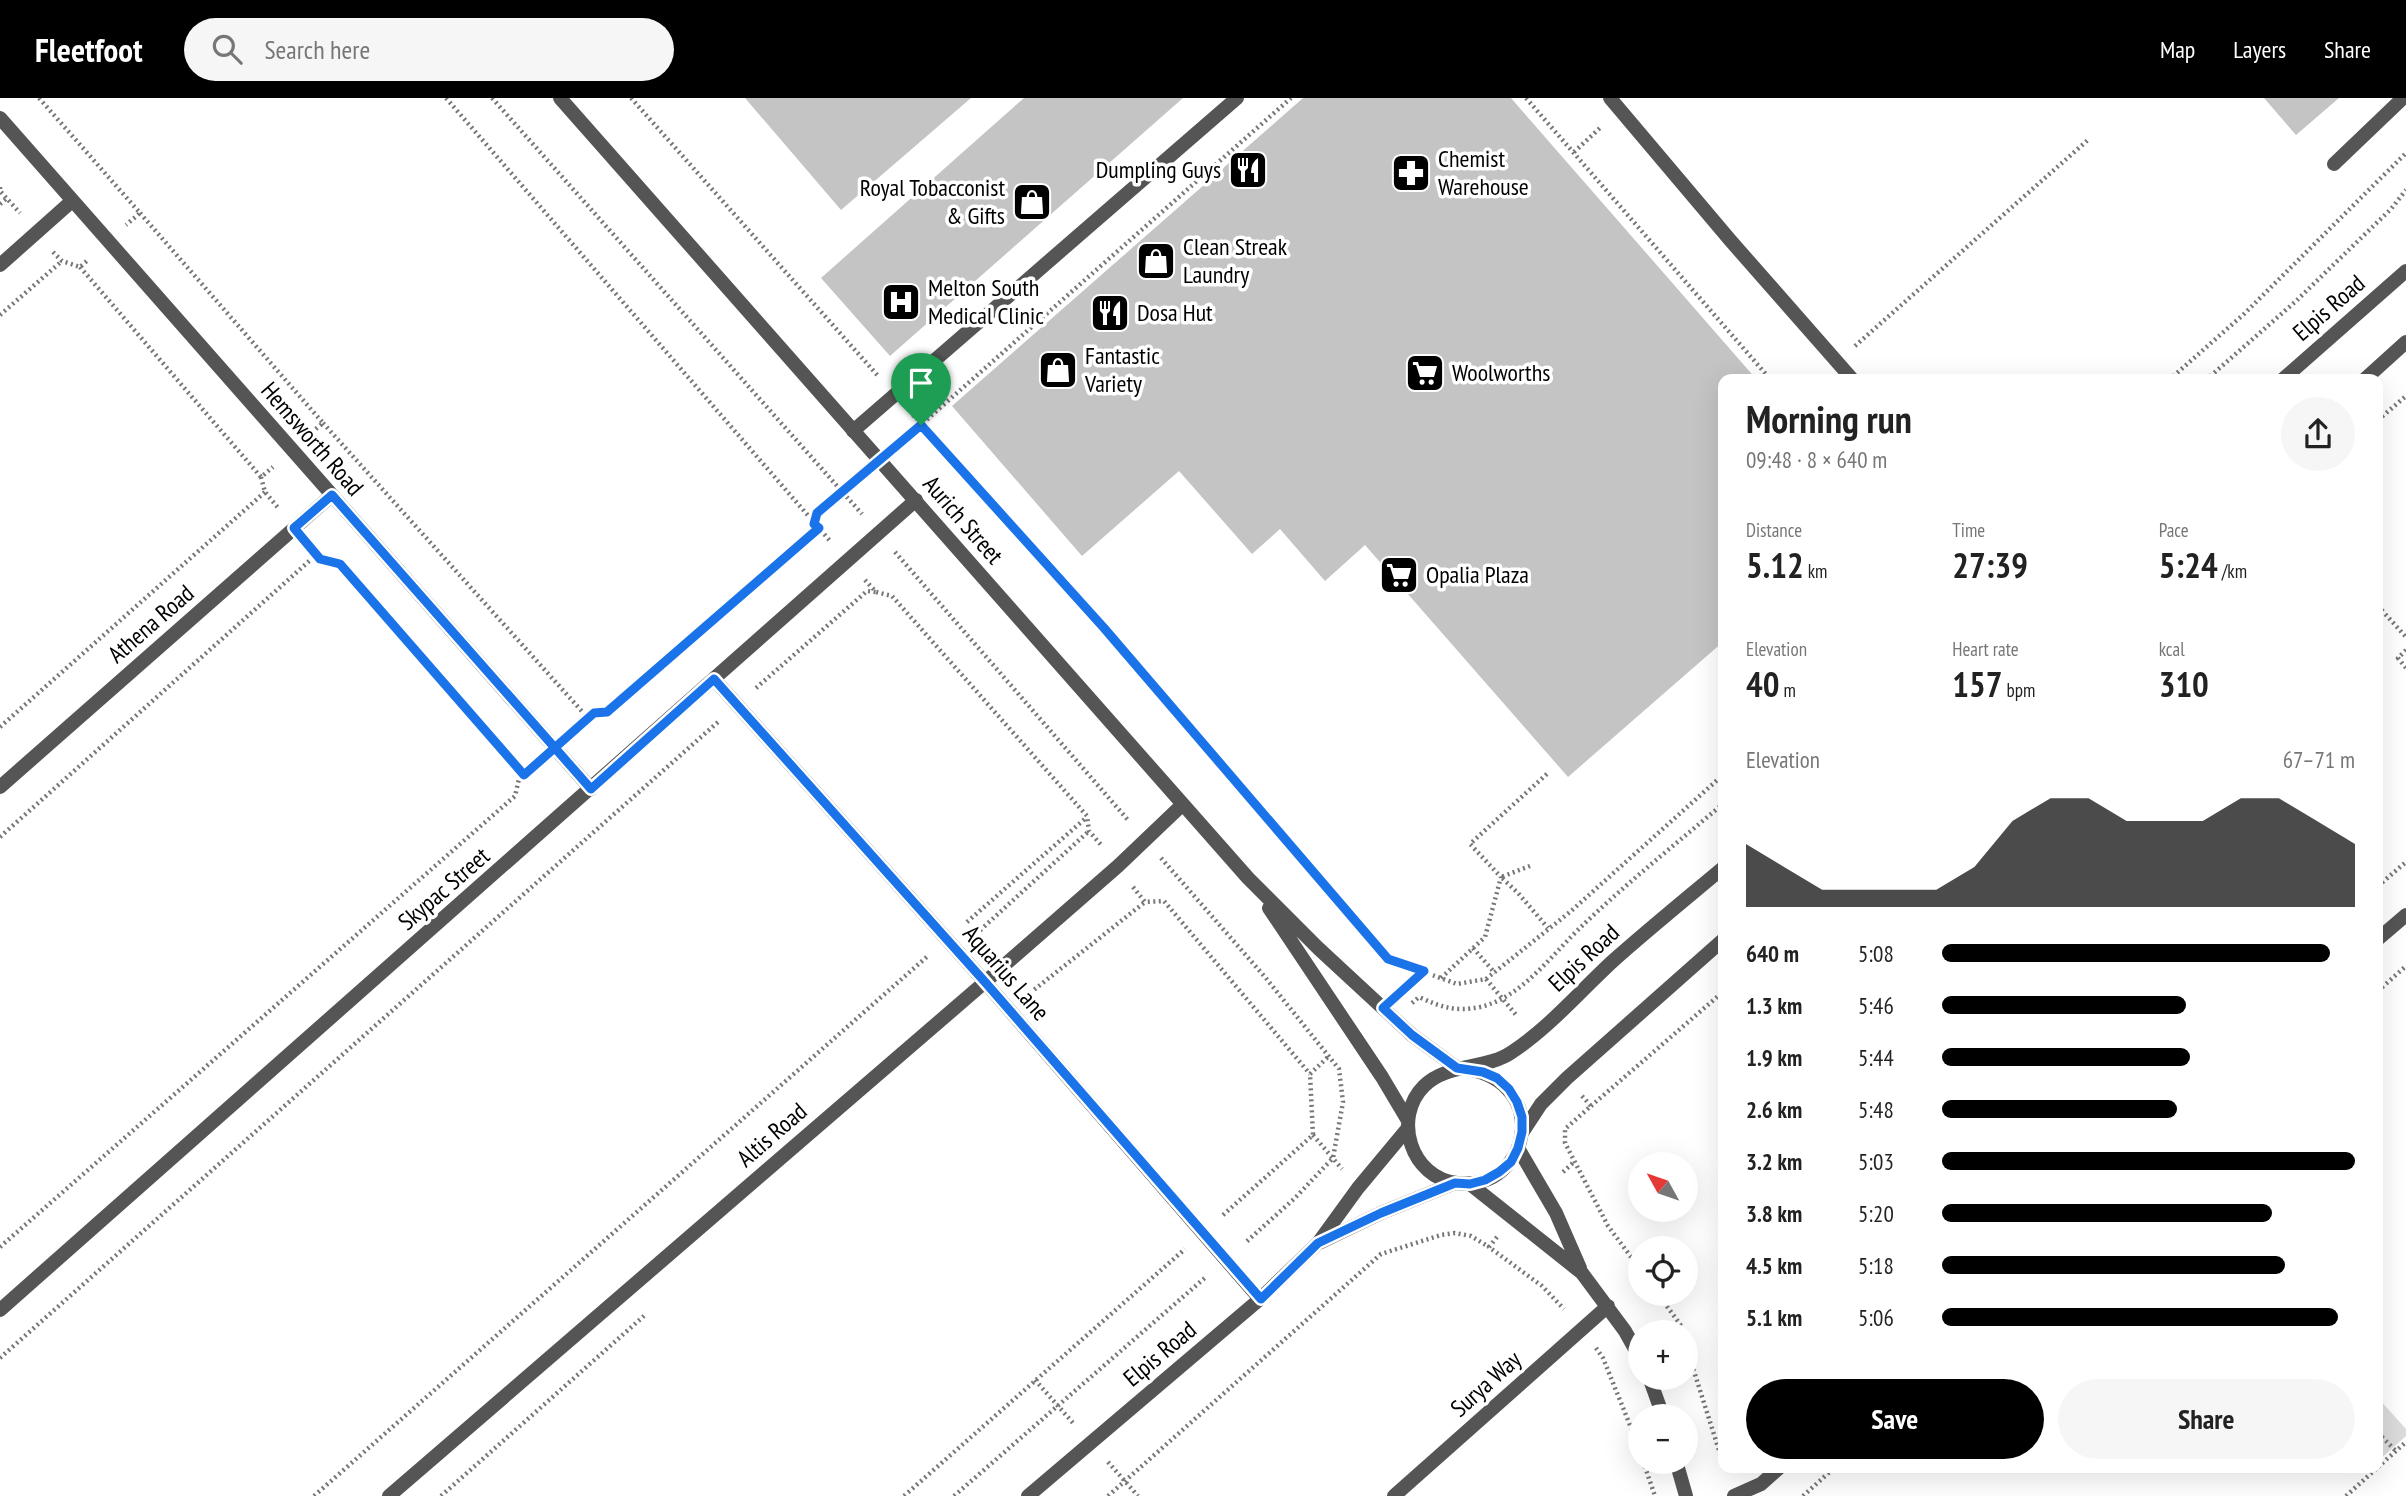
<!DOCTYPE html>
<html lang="en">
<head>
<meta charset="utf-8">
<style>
	:root { --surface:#fff; --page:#f6f6f6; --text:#222; --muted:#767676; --accent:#000 }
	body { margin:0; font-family:"PT Sans Narrow",sans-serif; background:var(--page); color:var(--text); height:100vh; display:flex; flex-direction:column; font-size:26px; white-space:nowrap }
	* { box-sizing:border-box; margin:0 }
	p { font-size:23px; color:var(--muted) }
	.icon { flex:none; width:38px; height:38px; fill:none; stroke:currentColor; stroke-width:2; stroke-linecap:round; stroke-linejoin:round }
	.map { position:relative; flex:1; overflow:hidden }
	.panel { position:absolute; left:1718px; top:276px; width:665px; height:1099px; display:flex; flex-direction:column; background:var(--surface); border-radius:14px; box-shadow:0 7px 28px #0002 }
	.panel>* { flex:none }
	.needle { width:46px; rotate:310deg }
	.tools { position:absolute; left:1628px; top:1054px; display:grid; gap:14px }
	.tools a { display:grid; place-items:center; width:70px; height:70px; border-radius:50%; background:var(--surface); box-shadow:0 7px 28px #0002; font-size:35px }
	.pin { position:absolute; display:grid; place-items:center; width:60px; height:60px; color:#fff; margin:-72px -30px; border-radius:50% 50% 50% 0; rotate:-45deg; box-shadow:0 0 7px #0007 }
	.pin .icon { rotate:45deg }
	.round { display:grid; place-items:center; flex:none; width:74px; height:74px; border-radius:37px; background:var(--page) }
	.headline { display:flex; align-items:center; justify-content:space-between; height:119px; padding:0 28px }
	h1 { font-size:38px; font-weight:800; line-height:52px }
	.metrics { display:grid; grid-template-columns:repeat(3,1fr); gap:10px; height:119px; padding:7px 28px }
	.metrics div { display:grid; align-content:center }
	.metrics b { font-size:35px; font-weight:800 }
	.metrics small { font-size:19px; font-weight:400 }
	.metrics p { font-size:19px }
	.chart { height:196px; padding:14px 28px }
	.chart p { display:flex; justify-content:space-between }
	.chart svg { width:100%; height:126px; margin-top:7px; fill:var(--accent); opacity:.7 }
	.primary-button { display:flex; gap:14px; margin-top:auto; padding:14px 28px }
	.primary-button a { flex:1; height:80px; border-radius:42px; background:var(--accent); color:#fff; font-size:28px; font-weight:800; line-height:80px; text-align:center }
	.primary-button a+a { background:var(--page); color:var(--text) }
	ul { padding:0 28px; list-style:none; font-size:23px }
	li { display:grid; grid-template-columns:112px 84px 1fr; align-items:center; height:52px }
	li i { height:18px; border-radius:9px; background:var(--accent) }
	header { display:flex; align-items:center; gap:42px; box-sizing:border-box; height:98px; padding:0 35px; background:var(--accent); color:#fff }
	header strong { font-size:33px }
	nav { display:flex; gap:38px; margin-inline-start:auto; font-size:24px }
	.search { width:490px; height:63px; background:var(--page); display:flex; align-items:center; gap:18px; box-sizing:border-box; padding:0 24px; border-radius:38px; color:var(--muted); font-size:26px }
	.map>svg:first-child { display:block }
	.green { fill:#dcdcdc }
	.building { fill:#c4c4c4 }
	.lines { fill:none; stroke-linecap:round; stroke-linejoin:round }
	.path { stroke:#777; stroke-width:4.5; stroke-dasharray:2 3.5; stroke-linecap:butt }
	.service { stroke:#555; stroke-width:14 }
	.minor { stroke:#555; stroke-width:14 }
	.tertiary { stroke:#555; stroke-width:14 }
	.route-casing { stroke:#fff; stroke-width:14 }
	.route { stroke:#1a73e8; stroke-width:9 }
	.labels { text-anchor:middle; stroke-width:7; stroke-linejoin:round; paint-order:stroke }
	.poi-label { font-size:24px; fill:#000; stroke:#fff; text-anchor:start }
	.street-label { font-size:24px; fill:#000; stroke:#fff }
</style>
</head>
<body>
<header>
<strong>Fleetfoot</strong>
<div class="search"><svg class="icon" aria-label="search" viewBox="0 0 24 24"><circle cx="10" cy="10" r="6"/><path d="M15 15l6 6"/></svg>Search here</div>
<nav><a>Map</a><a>Layers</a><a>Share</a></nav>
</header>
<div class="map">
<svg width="2406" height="1398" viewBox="0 0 2406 1398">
	<rect width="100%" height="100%" fill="#fff"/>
	<path class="green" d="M2378 1300 2406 1331V1338L2379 1362Z"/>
	<path class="building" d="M745 0H971L841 112Z
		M1024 0H1183L890 258 821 180Z
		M1303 0H1511L1757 282H1724V543L1568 679 1365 447 1325 483 1280 431 1252 456 1179 373 1082 458 952 308Z
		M2264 0H2339L2296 37Z"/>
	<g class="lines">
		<path class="path" d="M39 0 140 115 126 127
			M446 0 831 444
			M492 0 862 416
			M631 0 879 279
			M1526 0 1771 282
			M1574 54 1601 29
			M0 89V93L20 115
			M0 106 7 100
			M140 115 323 325 311 335
			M53 154 62 163 80 169 89 161
			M80 169 261 379 273 369
			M0 217 62 163
			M1855 248 2089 41
			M2169 282 2244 216 2406 55
			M2206 282 2295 204 2391 111 2406 92
			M913 317 1103 530 1388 861 1457 886 1486 881 1570 814 1724 676
			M2378 322 2406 298
			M323 325 588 620
			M898 347 1291 0
			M261 379 265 394 279 411
			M814 426 817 415 859 380
			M895 454 1128 722
			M315 456 320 461 340 466 524 677
			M865 482 876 494 892 498 1087 718 1089 733 1102 748
			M2378 508 2406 539
			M2406 552 2398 560 2406 570
			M756 590 867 493 876 494
			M0 629 265 394
			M573 633 594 615 607 614 819 430
			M0 739 316 457
			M1161 760 1265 879 1339 971 1343 1004 1333 1060 1295 1100 1245 1145
			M1530 768 1501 779 1518 795 1548 830
			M2378 788 2406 764
			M1133 789 1145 804 1164 803 1310 976
			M967 824 1087 719
			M976 836 1089 733
			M1473 850 1495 875
			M1441 880 1485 839 1501 779 1470 746 1549 674
			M1486 881 1517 918
			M2378 893 2406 868
			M1401 894 1423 874
			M1030 895 1145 804
			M1412 905 1419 899C1441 909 1455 914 1480 909 1522 900 1554 854 1583 827 1628 784 1677 745 1724 705
			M1582 998 1591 1008 1565 1031V1045L1608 1128 1640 1171
			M1591 1008 1724 893
			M1313 1037 1342 1071
			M1563 1074 1575 1063
			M1223 1117 1313 1037 1310 976 1329 958
			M1497 1139 1489 1149 1542 1188 1564 1211
			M0 1149 515 698 519 681 535 667
			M1657 1195 1680 1226 1682 1234
			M1685 1245 1724 1368
			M1596 1250 1603 1260 1640 1352
			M0 1260 718 624
			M1035 1282 1074 1326
			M2378 1335 2396 1353
			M1643 1363 1655 1398
			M1108 1364 1138 1398
			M2378 1369 2406 1344
			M314 1398 929 857
			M441 1398 645 1217
			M904 1398 1185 1151
			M954 1398 1207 1178
			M1108 1398 1381 1156 1441 1137 1455 1135 1471 1138 1489 1149
			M1803 1398 1834 1370
			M2346 1398 2377 1370"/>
		<path class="service" d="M1610 0 1730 142 1853 282
			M2334 66 2403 0
			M853 333 1237 0
			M714 581 985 884 1260 1201"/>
		<path class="minor" d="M0 20 591 691
			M0 167 72 103
			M0 689 332 397
			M2378 841 2406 817
			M1518 1050 1556 1115 1580 1170
			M1470 1086 1582 1175 1625 1233 1640 1260
			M0 1212 916 402
			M1649 1279 1663 1318
			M1676 1363 1686 1398
			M389 1398 985 884 1118 768 1182 707
			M1394 1398 1608 1208
			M1734 1398 1761 1386 1779 1370"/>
		<path class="tertiary" d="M560 0 1248 780 1318 850 1412 937 1457 970
			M2282 282 2406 173
			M2364 282 2406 244
			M1269 810 1382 979 1407 1021
			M1468 971C1552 986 1530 1094 1457 1085 1411 1080 1392 1020 1424 988 1447 965 1486 972 1512 954 1550 929 1581 892 1614 862 1650 830 1687 800 1724 769
			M1522 1035 1541 1006 1567 980 1724 841
			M1319 1145 1381 1115 1455 1085
			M1028 1398 1260 1201 1318 1145 1358 1090 1408 1030"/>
	</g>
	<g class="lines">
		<g class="route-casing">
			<path id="route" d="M921 327 817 415 814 426 819 430 607 614 594 615 524 677 340 466 320 461 294 430 332 397 555 650 591 691 714 581 985 884 1261 1201 1318 1145 1381 1115 1455 1085 1470 1086 1485 1082 1499 1074 1511 1064 1518 1050 1522 1034V1019L1517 1004 1509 991 1497 980 1483 974 1457 970 1412 937 1383 910 1424 873 1388 861 1104 530 921 327"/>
		</g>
		<use href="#route" class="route"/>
	</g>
	<defs>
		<g id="restaurant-square" transform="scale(2.0125)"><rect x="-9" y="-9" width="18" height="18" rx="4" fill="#000" stroke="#fff"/><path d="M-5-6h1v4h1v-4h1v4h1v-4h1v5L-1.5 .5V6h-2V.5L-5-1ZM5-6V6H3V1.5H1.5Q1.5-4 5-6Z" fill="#fff"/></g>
		<g id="pharmacy-square" transform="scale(2.0125)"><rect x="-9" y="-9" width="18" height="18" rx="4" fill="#000" stroke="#fff"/><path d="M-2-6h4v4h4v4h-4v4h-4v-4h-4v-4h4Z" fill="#fff"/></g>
		<g id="shop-square" transform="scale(2.0125)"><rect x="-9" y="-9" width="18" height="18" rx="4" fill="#000" stroke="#fff"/><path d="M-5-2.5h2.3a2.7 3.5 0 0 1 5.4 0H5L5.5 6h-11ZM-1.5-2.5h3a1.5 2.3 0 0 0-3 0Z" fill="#fff"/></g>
		<g id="hospital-square" transform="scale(2.0125)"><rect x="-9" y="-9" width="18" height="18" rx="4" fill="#000" stroke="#fff"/><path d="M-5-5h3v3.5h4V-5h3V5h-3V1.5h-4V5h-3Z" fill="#fff"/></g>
		<g id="supermarket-square" transform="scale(2.0125)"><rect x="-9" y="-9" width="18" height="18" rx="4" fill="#000" stroke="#fff"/><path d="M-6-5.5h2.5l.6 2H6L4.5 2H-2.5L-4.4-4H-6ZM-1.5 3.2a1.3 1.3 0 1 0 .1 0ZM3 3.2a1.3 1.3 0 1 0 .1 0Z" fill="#fff"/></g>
	</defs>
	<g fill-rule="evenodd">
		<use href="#restaurant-square" x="1248" y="72"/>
		<use href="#pharmacy-square" x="1411" y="75"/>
		<use href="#shop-square" x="1032" y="104"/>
		<use href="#shop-square" x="1156" y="163"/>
		<use href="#hospital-square" x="901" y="204"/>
		<use href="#restaurant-square" x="1110" y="215"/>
		<use href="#shop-square" x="1058" y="272"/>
		<use href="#supermarket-square" x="1425" y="275"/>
		<use href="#supermarket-square" x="1399" y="477"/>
	</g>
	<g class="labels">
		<g class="poi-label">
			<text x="1438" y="69">Chemist<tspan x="1438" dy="28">Warehouse</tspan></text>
			<text x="1221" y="80" text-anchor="end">Dumpling Guys</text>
			<text x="1005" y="98" text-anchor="end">Royal Tobacconist<tspan x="1005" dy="28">&amp; Gifts</tspan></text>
			<text x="1183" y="157">Clean Streak<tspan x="1183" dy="28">Laundry</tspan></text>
			<text x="928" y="198">Melton South<tspan x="928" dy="28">Medical Clinic</tspan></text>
			<text x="1137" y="223">Dosa Hut</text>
			<text x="1085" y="266">Fantastic<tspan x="1085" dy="28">Variety</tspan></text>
			<text x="1452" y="283">Woolworths</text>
			<text x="1426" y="485">Opalia Plaza</text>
		</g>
		<g class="street-label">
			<text transform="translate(2329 210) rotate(-41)" y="8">Elpis Road</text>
			<text transform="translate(312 341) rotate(49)" y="8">Hemsworth Road</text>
			<text transform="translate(963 422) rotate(49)" y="8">Aurich Street</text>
			<text transform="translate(151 526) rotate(-41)" y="8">Athena Road</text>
			<text transform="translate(444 791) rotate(-41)" y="8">Skypac Street</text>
			<text transform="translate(1584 860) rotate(-43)" y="8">Elpis Road</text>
			<text transform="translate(1006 875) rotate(49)" y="8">Aquarius Lane</text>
			<text transform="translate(772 1037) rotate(-41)" y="8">Altis Road</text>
			<text transform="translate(1160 1256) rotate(-40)" y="8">Elpis Road</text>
			<text transform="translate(1486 1286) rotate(-42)" y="8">Surya Way</text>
		</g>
	</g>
</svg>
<div class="tools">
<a><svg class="needle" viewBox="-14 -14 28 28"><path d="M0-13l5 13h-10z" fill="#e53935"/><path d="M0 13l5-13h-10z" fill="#767676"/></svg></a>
<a><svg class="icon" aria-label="locate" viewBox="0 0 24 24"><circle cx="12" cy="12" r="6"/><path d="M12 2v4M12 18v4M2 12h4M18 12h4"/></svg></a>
<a>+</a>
<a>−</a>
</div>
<div class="pin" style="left:921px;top:327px;background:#1e9e55"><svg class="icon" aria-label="arrive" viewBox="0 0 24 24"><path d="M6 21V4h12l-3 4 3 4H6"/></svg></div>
<section class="panel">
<div class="headline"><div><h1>Morning run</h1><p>09:48 · 8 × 640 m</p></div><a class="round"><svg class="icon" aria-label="share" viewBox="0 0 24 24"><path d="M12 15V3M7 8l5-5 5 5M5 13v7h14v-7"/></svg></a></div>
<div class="metrics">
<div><p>Distance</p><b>5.12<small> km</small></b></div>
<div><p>Time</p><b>27:39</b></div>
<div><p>Pace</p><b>5:24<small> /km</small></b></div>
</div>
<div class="metrics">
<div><p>Elevation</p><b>40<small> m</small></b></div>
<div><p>Heart rate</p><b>157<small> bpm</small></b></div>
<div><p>kcal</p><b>310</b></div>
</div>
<div class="chart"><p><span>Elevation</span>67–71 m</p>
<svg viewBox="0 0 160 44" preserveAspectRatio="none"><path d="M0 44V22L10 30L20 38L30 38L40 38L50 38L60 30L70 14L80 6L90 6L100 14L110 14L120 14L130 6L140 6L150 14L160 22V44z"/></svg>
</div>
<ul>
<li><b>640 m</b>5:08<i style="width:94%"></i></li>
<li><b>1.3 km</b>5:46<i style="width:59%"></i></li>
<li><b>1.9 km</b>5:44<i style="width:60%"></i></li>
<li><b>2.6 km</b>5:48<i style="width:57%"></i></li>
<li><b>3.2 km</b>5:03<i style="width:100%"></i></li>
<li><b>3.8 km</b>5:20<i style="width:80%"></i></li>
<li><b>4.5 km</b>5:18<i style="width:83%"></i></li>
<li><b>5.1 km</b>5:06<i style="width:96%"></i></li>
</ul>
<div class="primary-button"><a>Save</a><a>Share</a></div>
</section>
</div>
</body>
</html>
